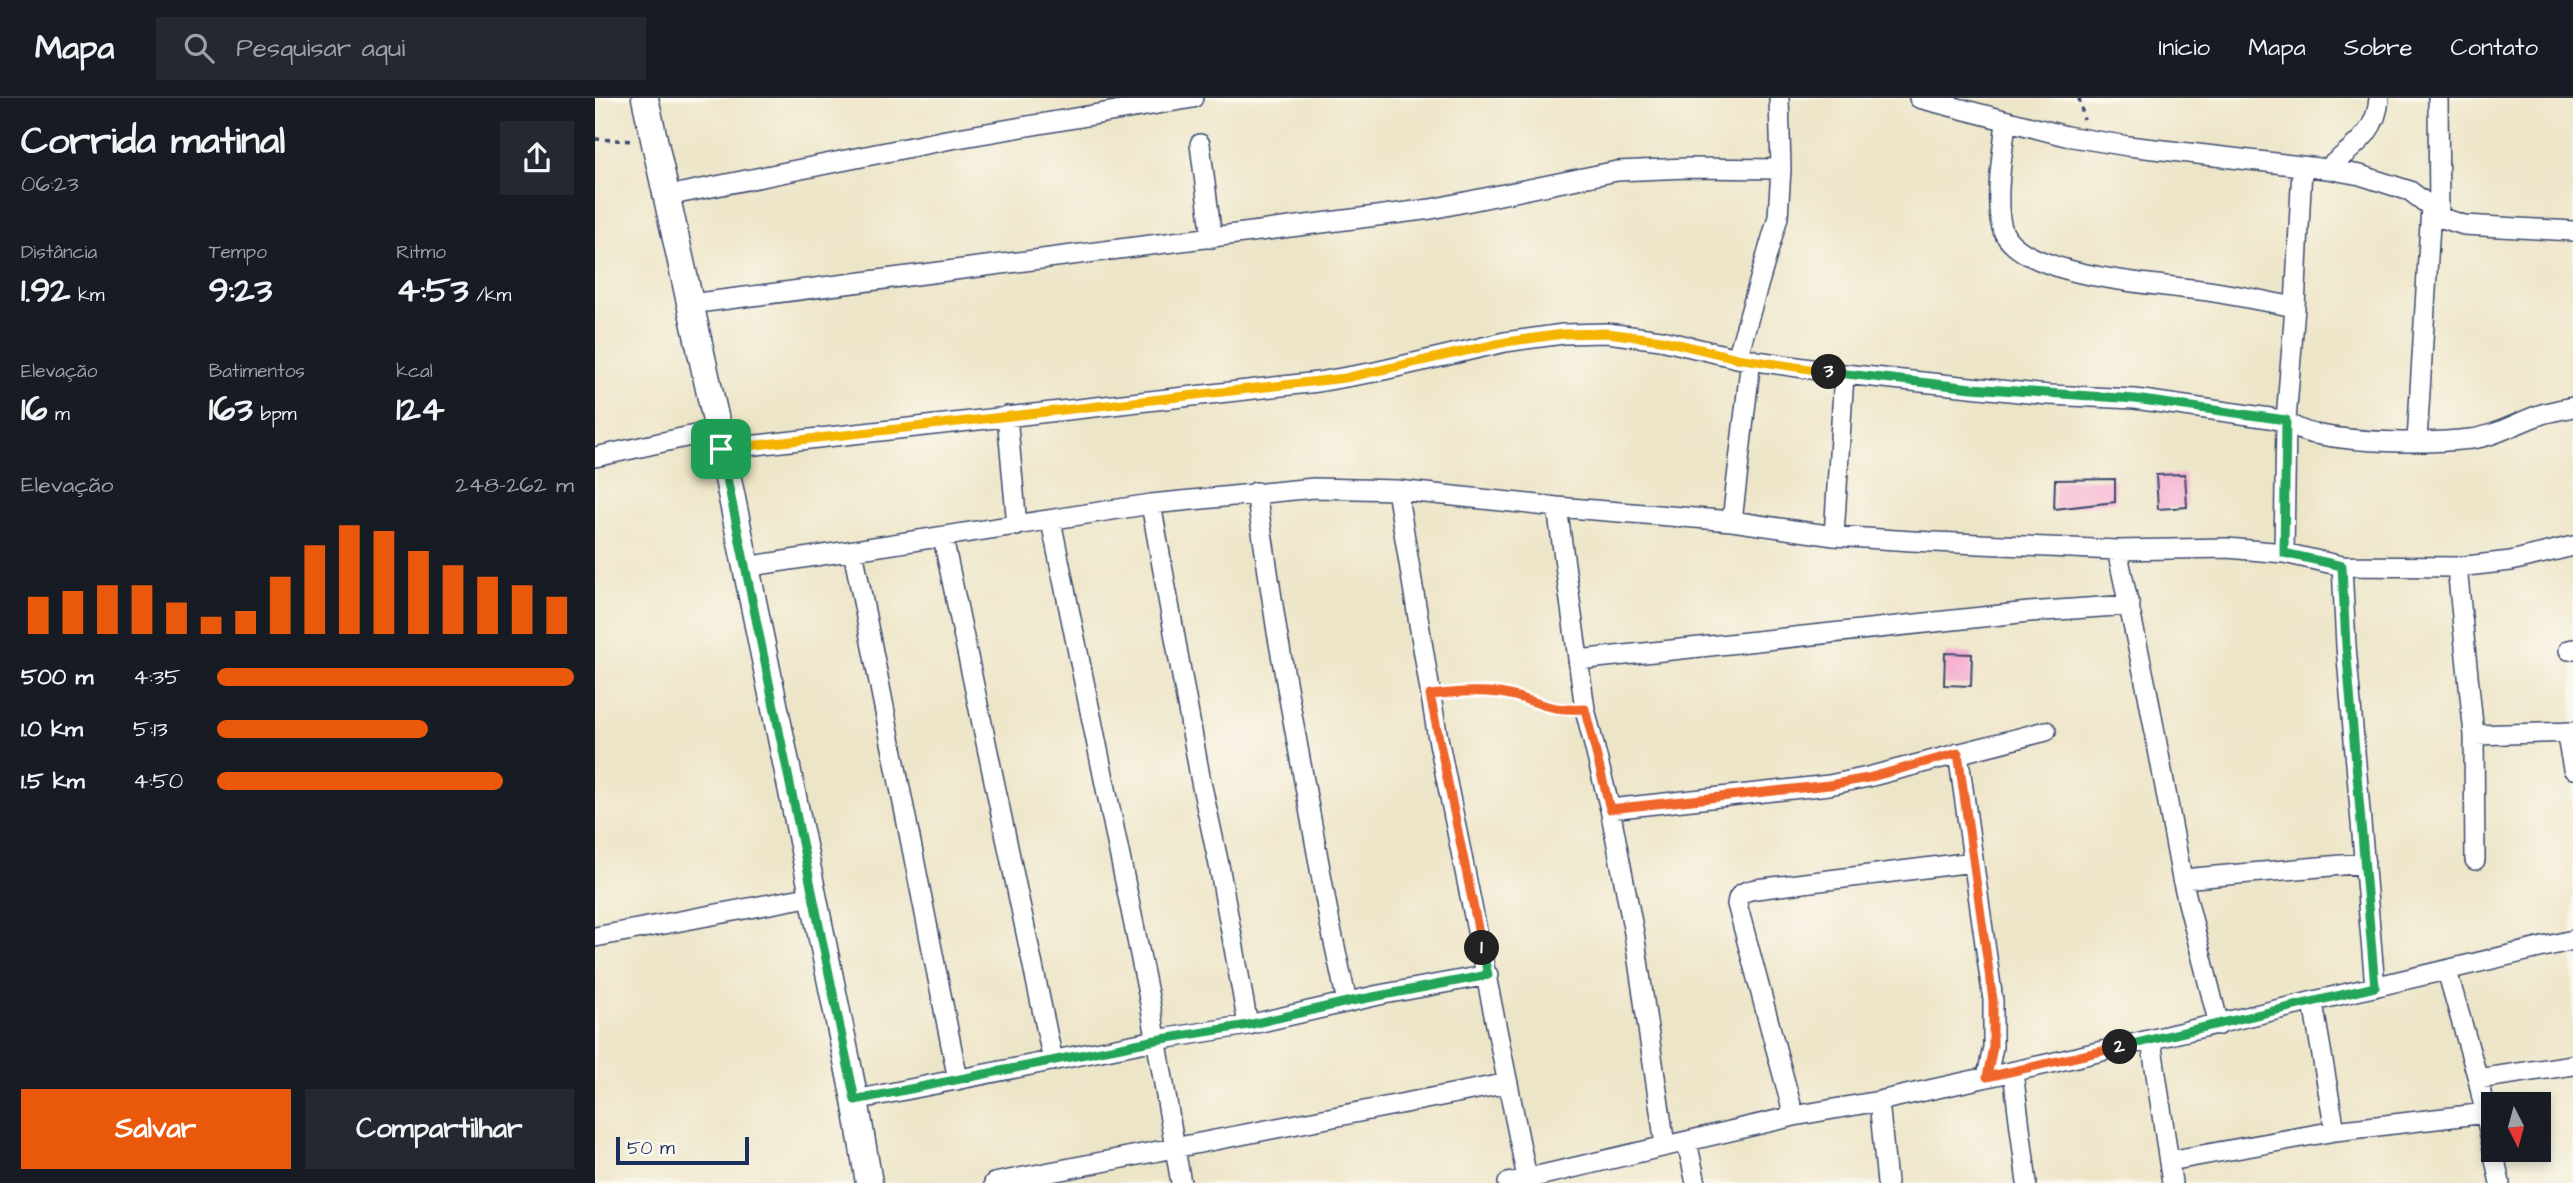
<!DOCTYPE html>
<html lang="pt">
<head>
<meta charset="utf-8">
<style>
	:root { --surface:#171b24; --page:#242831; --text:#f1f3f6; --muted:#9ea1a6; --line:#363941; --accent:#ea580c }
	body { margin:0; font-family:"Architects Daughter",sans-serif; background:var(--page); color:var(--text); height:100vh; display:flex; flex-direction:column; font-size:26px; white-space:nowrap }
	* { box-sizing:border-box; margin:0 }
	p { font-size:23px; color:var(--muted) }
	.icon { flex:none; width:38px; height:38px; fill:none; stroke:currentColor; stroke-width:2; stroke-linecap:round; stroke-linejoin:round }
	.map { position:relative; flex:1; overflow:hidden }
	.sheet { display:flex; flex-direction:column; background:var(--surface); width:595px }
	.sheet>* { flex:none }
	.needle { width:46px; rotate:174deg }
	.controls { position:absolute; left:1886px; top:994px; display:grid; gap:14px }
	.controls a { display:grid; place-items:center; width:70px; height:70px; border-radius:0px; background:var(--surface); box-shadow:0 4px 10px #0003; font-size:35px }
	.scale { position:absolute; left:21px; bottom:18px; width:133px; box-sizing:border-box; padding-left:7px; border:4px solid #1b2f5e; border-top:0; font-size:19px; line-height:24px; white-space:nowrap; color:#1b2f5e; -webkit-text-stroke:5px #fbf7ec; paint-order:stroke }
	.pin { position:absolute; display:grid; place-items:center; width:60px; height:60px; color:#fff; margin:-30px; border-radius:14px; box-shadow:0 4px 10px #0006 }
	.km { position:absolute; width:35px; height:35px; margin:-18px; border-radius:50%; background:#222; color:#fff; font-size:19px; line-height:35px; text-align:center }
	.round { display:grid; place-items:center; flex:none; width:74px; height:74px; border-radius:0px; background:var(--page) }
	.summary { display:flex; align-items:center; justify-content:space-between; height:119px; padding:0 21px }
	h1 { font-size:38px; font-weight:700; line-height:52px }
	.stats { display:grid; grid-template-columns:repeat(3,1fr); gap:10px; height:119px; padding:7px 21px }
	.stats div { display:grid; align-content:center }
	.stats b { font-size:35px; font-weight:700 }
	.stats small { font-size:19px; font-weight:400 }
	.stats p { font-size:19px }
	.chart { height:196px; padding:14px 21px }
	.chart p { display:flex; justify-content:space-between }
	.chart svg { width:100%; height:126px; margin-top:7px; stroke:var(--accent); stroke-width:6 }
	.button { display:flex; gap:14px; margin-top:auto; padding:14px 21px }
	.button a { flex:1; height:80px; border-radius:0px; background:var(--accent); color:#fff; font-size:28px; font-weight:700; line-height:80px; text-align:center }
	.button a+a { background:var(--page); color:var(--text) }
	ul { padding:0 21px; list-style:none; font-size:23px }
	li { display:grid; grid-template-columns:112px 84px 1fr; align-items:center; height:52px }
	li i { height:18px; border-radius:9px; background:var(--accent) }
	header { display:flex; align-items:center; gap:42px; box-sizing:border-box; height:98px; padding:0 35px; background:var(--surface); border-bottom:2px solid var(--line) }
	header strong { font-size:33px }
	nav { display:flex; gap:38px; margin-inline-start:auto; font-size:24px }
	.search { width:490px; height:63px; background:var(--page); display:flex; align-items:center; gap:18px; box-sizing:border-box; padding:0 24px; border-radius:0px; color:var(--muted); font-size:26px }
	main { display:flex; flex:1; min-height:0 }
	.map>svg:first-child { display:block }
	.building { fill:#f5a8cf }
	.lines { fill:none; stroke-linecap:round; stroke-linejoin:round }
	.street-casing { stroke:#3a4a6e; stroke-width:22 }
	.secondary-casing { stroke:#3a4a6e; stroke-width:29 }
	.path { stroke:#3a4a6e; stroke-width:3.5; stroke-dasharray:5 5; stroke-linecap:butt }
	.street { stroke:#fff; stroke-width:19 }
	.secondary { stroke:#fff; stroke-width:26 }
	.split-1-casing { stroke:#fff; stroke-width:14 }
	.split-2-casing { stroke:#fff; stroke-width:14 }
	.split-3-casing { stroke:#fff; stroke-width:14 }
	.split-4-casing { stroke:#fff; stroke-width:14 }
	.split-1 { stroke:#22a559; stroke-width:9 }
	.split-2 { stroke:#f0652b; stroke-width:9 }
	.split-3 { stroke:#22a559; stroke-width:9 }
	.split-4 { stroke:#f5b400; stroke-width:9 }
</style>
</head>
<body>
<header>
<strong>Mapa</strong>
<div class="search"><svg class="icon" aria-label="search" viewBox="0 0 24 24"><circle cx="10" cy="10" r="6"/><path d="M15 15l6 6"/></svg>Pesquisar aqui</div>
<nav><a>Início</a><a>Mapa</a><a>Sobre</a><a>Contato</a></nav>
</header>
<main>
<section class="sheet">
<div class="summary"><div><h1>Corrida matinal</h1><p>06:23</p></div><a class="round"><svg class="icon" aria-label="share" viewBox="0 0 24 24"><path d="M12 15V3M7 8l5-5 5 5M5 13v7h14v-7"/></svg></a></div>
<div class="stats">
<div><p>Distância</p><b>1.92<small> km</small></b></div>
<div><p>Tempo</p><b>9:23</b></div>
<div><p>Ritmo</p><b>4:53<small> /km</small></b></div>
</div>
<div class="stats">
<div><p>Elevação</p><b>16<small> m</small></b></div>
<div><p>Batimentos</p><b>163<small> bpm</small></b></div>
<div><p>kcal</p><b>124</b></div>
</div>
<div class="chart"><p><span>Elevação</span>248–262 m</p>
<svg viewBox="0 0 160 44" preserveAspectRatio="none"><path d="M5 44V31M15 44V29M25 44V27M35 44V27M45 44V33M55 44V38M65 44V36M75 44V24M85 44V13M95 44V6M105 44V8M115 44V15M125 44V20M135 44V24M145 44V27M155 44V31"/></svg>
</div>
<ul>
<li><b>500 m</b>4:35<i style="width:100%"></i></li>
<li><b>1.0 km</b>5:13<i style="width:59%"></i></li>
<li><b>1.5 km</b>4:50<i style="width:80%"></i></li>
</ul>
<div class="button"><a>Salvar</a><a>Compartilhar</a></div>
</section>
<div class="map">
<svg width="1978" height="1085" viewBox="0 0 1978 1085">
	<rect width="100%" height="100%" fill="#fbf7ec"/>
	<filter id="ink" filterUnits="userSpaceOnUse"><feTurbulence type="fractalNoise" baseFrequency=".0143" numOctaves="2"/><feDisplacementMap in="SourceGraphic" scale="14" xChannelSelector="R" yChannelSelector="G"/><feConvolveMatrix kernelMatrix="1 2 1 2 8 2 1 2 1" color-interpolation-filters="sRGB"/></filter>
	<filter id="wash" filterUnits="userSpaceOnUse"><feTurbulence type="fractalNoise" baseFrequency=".00686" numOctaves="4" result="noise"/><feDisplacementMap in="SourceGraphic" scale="28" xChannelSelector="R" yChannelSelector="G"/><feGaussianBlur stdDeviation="1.57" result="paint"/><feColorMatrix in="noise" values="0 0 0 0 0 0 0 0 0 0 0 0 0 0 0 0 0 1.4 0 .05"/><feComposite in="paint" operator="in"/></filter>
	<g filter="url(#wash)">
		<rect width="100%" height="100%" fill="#ede5c7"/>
		<g id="blocks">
			<path class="building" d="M1590 376 1592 409 1563 411 1561 377Z
				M1520 381V404L1459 411 1460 382Z
				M1350 555 1377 556 1376 588 1349 587Z"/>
		</g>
	</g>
	<g filter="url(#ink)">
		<use href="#blocks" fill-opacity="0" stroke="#3a4a6e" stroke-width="2"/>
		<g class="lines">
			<g class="street-casing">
				<path id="street" d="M1324 0 1471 38 1533 48 1732 71 1765 77 1815 93 1836 109 1844 119 1869 127 1978 133
					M1843 0 1844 119
					M1411 24C1408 53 1399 102 1407 130 1422 179 1562 186 1605 192 1637 196 1668 203 1700 209
					M605 46 617 140
					M1732 71C1757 49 1782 36 1784 0
					M72 98 351 42 598 0
					M95 206 836 111 1022 73 1092 70 1186 71
					M1142 260 1183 119 1186 71 1184 0
					M412 318 422 428
					M1822 343 1836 109
					M126 351 723 284 780 274 910 244 968 236 1012 235 1066 242 1142 260 1249 276 1453 297 1540 301 1675 320C1695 323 1701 333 1720 336 1765 345 1830 346 1876 341 1901 338 1923 324 1947 316 1957 313 1968 311 1978 309
					M0 359 123 332
					M802 392 842 635 933 1085
					M661 394 682 534 735 826 752 904
					M556 406 606 684 624 767 653 927
					M962 409 990 611 1015 711 1039 835 1070 1047
					M456 423 555 905 586 1085
					M1137 423 1156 261
					M1239 438 1249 276
					M348 440 458 963
					M1522 452 1553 597 1587 781 1624 927
					M258 453 363 982
					M1689 455 1691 322 1700 209 1707 69
					M1747 468 1751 548 1780 889
					M150 469 556 406 719 390 802 392 962 409 1137 423 1239 438 1317 443 1522 452 1632 450 1689 455 1747 468 1862 469 1916 463 1978 448
					M1862 469 1879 637 1880 762
					M1974 552 1978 551
					M983 562 1434 514 1535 507
					M1971 634 1978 671
					M1879 637 1978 634
					M1363 655 1398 902V949L1392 979
					M1015 711 1234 687 1273 679 1451 633
					M1587 781 1770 765
					M0 839 218 798
					M1852 873 1883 981 1905 1085
					M1718 905 1740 1033
					M1556 942 1577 1085
					M1418 974 1432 1085
					M1883 981 1978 967
					M260 1002 561 942 653 927 784 897 893 877
					M1284 1003 1292 1085
					M1199 1018 1142 806C1143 794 1151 793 1161 791L1378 764
					M1092 1044 1101 1085
					M1574 1063 1740 1033 1891 1015
					M399 1085 913 985
					M913 1085 1199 1018 1284 1003 1452 966 1978 842"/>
			</g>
			<g class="secondary-casing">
				<path id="secondary" d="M50 0 123 332 260 1002 274 1085"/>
			</g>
			<path class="path" d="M1484 0 1489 22
				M0 41 40 43
				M854 595C875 594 900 592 920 598 939 604 954 611 973 612"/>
			<use href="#street" class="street"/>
			<use href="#secondary" class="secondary"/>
		</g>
	</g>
	<g class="lines" filter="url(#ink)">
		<g class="split-1-casing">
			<path id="split-1" d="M126 351 260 1002 561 942 653 927 752 904 893 877 887 850"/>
		</g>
		<g class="split-2-casing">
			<path id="split-2" d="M887 850 835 597C862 594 893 591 919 598 949 606 956 613 990 611L1015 711 1234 687 1273 680 1363 655 1398 902V949L1392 979 1525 949"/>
		</g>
		<g class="split-3-casing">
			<path id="split-3" d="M1234 274 1377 290 1540 301 1691 322 1689 455 1747 468 1751 548 1780 889 1525 949"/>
		</g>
		<g class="split-4-casing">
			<path id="split-4" d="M126 351 750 280 911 244 968 236 1012 235 1066 242 1142 260 1234 274"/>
		</g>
		<use href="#split-1" class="split-1"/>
		<use href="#split-2" class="split-2"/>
		<use href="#split-3" class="split-3"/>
		<use href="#split-4" class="split-4"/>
	</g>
</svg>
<div class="controls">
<a><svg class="needle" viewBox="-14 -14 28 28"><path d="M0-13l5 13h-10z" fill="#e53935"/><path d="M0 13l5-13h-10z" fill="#9ea1a6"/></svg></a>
</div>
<div class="scale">50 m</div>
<div class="pin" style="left:126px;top:351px;background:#1e9e55"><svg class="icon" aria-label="arrive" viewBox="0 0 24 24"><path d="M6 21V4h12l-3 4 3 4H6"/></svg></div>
<b class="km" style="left:887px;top:850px">1</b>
<b class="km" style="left:1525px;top:949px">2</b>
<b class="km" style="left:1234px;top:274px">3</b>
</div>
</main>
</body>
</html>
